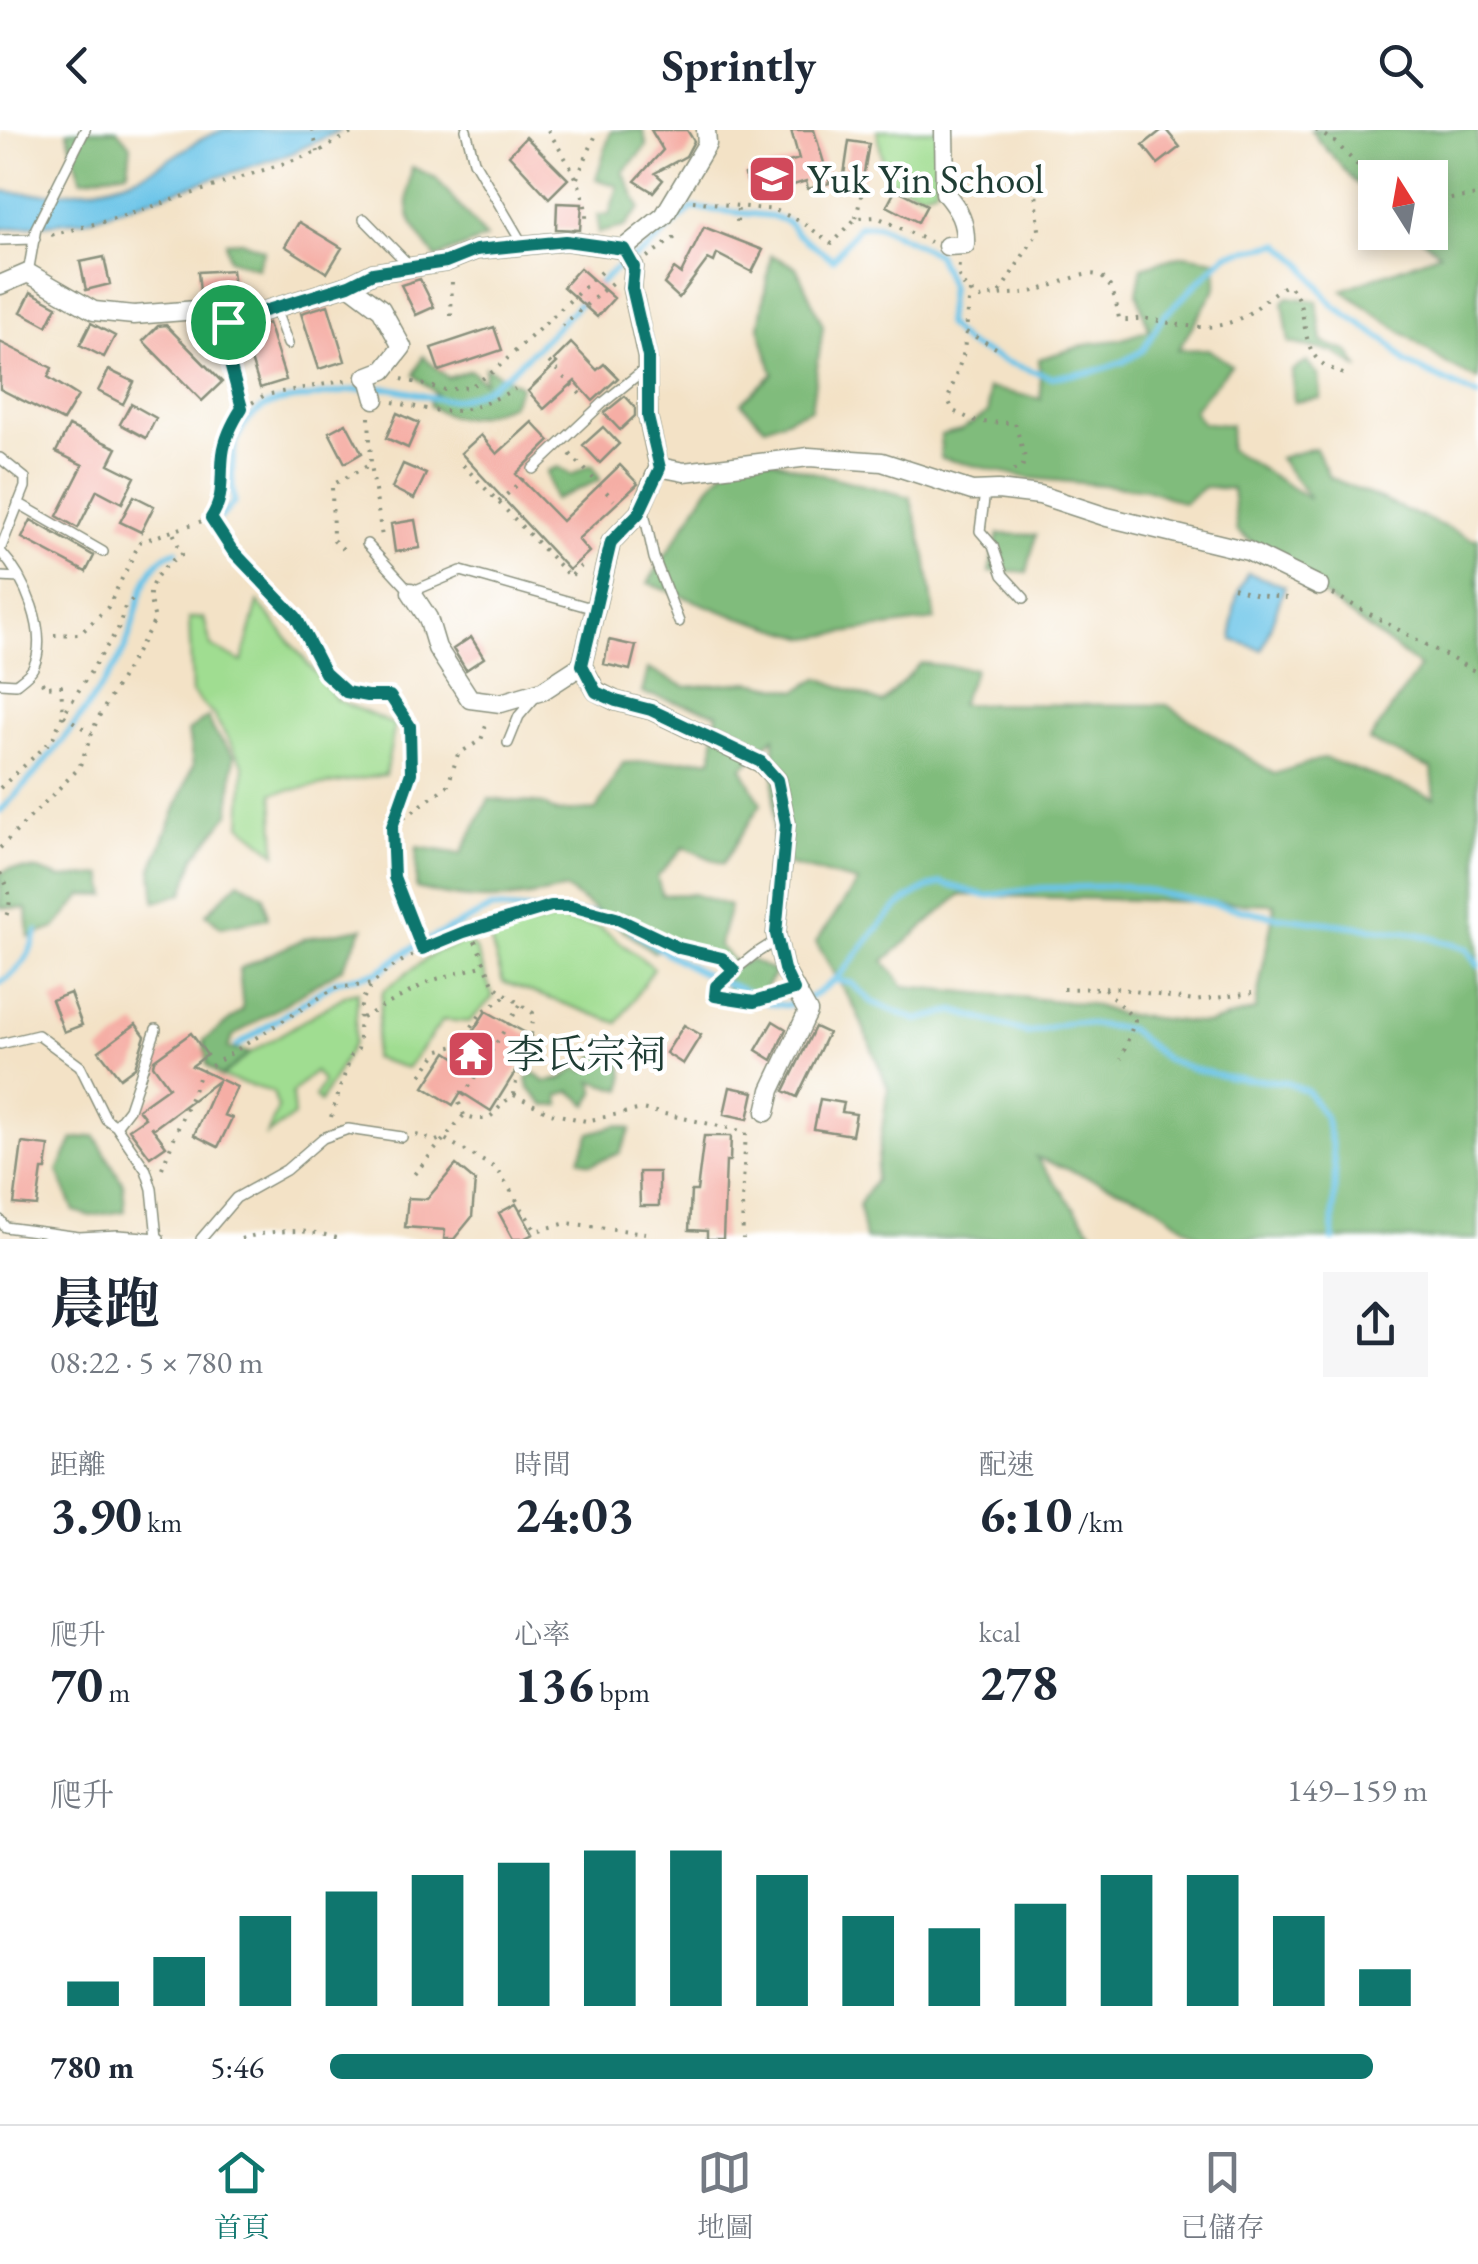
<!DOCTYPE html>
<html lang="zh-TW">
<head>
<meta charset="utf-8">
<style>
	:root { --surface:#fff; --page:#f6f6f7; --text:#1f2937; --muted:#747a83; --line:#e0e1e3; --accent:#0f766e }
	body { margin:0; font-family:"EB Garamond","Noto Serif TC",serif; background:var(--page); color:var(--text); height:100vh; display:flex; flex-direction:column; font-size:38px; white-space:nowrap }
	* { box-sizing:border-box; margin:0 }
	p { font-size:32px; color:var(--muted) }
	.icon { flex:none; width:55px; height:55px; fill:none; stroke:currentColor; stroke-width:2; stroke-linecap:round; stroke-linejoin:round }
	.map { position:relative; height:1109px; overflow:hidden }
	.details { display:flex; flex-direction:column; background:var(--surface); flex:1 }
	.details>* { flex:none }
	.needle { width:65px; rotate:349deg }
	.tools { position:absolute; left:1358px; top:30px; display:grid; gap:20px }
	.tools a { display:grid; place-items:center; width:90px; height:90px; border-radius:0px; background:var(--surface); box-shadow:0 5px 15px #0003; font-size:50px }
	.pin { position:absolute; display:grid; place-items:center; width:85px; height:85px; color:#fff; margin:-42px; border:5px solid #fff; border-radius:50%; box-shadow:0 2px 10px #0007 }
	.round { display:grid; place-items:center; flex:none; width:105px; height:105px; border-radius:0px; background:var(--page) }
	.summary { display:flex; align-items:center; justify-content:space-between; height:170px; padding:0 50px }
	h1 { font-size:55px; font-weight:700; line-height:75px }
	.metrics { display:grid; grid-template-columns:repeat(3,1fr); gap:15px; height:170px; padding:10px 50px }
	.metrics div { display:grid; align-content:center }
	.metrics b { font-size:50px; font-weight:700 }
	.metrics small { font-size:28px; font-weight:400 }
	.metrics p { font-size:28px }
	.chart { height:280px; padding:20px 50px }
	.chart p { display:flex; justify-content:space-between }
	.chart svg { width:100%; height:180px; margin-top:10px; stroke:var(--accent); stroke-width:6 }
	ul { padding:0 50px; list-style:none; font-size:32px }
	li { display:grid; grid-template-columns:160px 120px 1fr; align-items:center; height:75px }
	li i { height:25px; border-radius:12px; background:var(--accent) }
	header { display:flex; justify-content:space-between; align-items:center; height:130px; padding:0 50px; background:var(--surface); font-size:45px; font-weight:700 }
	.tabs { display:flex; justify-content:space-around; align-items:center; height:140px; border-top:2px solid var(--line); background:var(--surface); font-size:28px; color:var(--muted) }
	.tabs a { display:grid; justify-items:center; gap:5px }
	.tabs .selected { color:var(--accent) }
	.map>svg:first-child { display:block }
	.green { fill:#a0dd91; stroke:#608d62; stroke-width:2.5 }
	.forest { fill:#80bc7b; stroke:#507c58; stroke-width:2.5; fill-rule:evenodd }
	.water { fill:#6ac4e8; stroke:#44808e; stroke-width:2.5 }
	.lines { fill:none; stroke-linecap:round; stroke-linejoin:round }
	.stream { stroke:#6ac4e8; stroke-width:6 }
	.building { fill:#f5aea5 }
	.service-casing { stroke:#89907d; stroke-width:12 }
	.minor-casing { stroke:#89907d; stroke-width:21 }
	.path { stroke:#89907d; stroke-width:4; stroke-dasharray:2.5 8; stroke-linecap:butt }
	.service { stroke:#fff; stroke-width:9 }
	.minor { stroke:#fff; stroke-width:18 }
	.route-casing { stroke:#fff; stroke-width:20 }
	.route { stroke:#0f766e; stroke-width:12 }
	.labels { text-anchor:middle; stroke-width:9; stroke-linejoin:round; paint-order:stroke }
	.poi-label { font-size:40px; fill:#1f3d34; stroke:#fff; text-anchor:start }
</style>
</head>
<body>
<header><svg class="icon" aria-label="back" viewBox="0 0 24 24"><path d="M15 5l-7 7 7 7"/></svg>Sprintly<svg class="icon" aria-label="search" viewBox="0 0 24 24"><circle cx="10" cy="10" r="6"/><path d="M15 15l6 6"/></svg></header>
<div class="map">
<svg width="1478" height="1109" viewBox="0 0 1478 1109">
	<rect width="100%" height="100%" fill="#fff"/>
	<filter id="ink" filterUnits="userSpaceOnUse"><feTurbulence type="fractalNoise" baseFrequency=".01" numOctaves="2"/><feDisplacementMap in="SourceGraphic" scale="20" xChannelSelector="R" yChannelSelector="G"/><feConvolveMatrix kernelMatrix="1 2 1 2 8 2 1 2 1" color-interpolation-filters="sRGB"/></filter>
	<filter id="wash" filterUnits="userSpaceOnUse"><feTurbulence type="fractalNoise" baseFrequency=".0048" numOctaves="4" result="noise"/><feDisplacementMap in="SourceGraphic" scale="40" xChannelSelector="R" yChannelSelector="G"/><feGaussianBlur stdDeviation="2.25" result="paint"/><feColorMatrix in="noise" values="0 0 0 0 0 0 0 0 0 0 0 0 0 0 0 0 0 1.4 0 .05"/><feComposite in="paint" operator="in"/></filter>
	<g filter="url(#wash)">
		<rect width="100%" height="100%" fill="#f3e2c6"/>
		<path class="green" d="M877 0H939L936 58 921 63 886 49Z
			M258 472 337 570 395 595 385 645 273 663 276 723 241 695 244 636 214 586 192 563 189 488H204L211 516 242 532Z
			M557 789 600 797 654 838 618 893 503 852 489 805Z
			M467 812 476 820 493 867 469 892 443 890 407 938 373 928 383 861 437 821Z
			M358 862 354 912 320 972 315 967 323 952 314 941 292 963 294 986 267 1005 278 978 273 962 221 947 250 923 348 864Z"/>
		<path class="forest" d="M72 0H117L131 16 128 41 82 49 67 2Z
			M643 0 647 16 623 42 640 78 624 97 598 103V85H609L618 56 596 49 611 1Z
			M1310 0H1478V250L1447 234 1342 160 1440 123 1416 103 1430 102V48H1375V68L1354 51Z
			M412 37 436 48 486 108 436 128C407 90 403 85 412 37Z
			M241 111 264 120 257 138 229 129 226 112Z
			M771 125 796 137 823 196 811 279 765 297 741 273 773 244 759 197Z
			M1183 125 1216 130V157L1178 220 1208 219 1231 235 1193 280 1202 293 1231 295 1229 319 1310 369 1279 328 1315 318 1329 347 1473 409 1478 408V1109H1203L1146 1069 1036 1027 1098 1109H865L859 1075 875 1050 888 958 857 882 816 812 858 752 774 731V607L742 638 761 674 723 734 684 717 657 747 662 765 693 764 730 776 719 815 737 835 751 830 776 842 753 875 726 869V838L704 821 678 810 654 822 566 759C511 772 470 773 416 758L417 717 461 724 489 669 543 674 556 682 596 680 623 633 712 629 717 583 642 563 648 539 686 557 750 552 797 561 819 548 882 573 921 533 975 539 960 574 1167 575 1274 644 1324 628 1435 668 1432 639 1369 611 1420 537 1237 401 1232 359 1204 357 1184 373 1146 359 1029 348 941 328V305L961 300 989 282 988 258 1041 269 1039 229 1092 213 1119 210 1149 200 1137 163 1142 137ZM960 765 1275 774 1255 880 1207 894 1119 884 1089 874 904 856 884 831Z
			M1288 167 1317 171 1322 212 1349 222 1360 239 1334 222 1289 213 1283 172Z
			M423 226 448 248 470 240 484 252 485 237 521 256 511 275C478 285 461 297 430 276V266L437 264 414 245Z
			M1307 232 1319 246 1321 268 1294 272 1292 241Z
			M743 320 804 340 910 367 926 427 935 490 808 508 729 484 648 453 709 357Z
			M587 336H593L600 350 554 370 547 341 558 337 572 345Z
			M998 404 1036 405 1027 442H989Z
			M208 587 214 601 234 626 229 684 195 727 183 763 155 772 152 739 193 635 188 601Z
			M10 739 38 740 61 748 103 745 107 766 83 765 55 798 29 807 27 779 0 777V743Z
			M239 751 264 766 268 788 221 797 206 784Z
			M363 798 342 838 233 906 228 918 250 923 221 947 207 935 204 910 243 880 239 839 306 808Z
			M603 908C621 917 627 942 622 960L592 951 595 962 588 975 571 961 559 965 560 975 545 976 529 958 527 948 535 943 545 952 562 949 577 937 585 941 594 939 593 930Z
			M618 995 631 999 620 1023 591 1034 579 1029 590 1003Z
			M95 1006 123 1054 125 1081 91 1086 74 1081 58 1041 73 1009Z"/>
		<path class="water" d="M224 0H341L289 24 86 90 0 99V61C43 67 100 62 140 45 170 33 192 9 224 0Z
			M1248 443 1285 456 1262 520 1233 510C1231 487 1235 463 1248 443Z"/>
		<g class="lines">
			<path class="stream" d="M594 159 614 140 647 120 692 78 772 86 788 92 796 103 833 129 859 96 877 95 937 124 950 156 946 194 966 214 1006 232 1051 247 1092 242 1123 232 1143 220 1162 188 1227 124 1280 114 1301 132 1334 176 1390 214 1406 233 1478 266
				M220 388 234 372C229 335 230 291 271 274 285 269 302 269 317 266 339 262 363 258 385 258 414 259 439 277 468 266 511 251 552 200 585 168
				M0 681C38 643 70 604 99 560 108 547 118 534 124 520 139 488 139 432 176 421
				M631 799C666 825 698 843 738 858 757 866 767 877 788 875 810 873 838 849 851 832 878 798 897 766 941 753L986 766 1042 758 1125 756 1273 786 1417 804 1468 819 1478 835
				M834 850 851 853 872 872 917 890 954 881 1028 903 1073 892 1129 899 1166 929 1194 939 1227 947 1285 952 1307 961 1325 987 1332 1016 1335 1041 1333 1109
				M0 853C22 839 30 826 37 801
				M237 916 336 851 378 842 412 818 492 778 595 785 620 794"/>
		</g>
		<g id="blocks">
			<path class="building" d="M651 0H687L694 11 686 26 655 43 663 50 653 62 635 51 663 20Z
				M791 0H814L830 53 808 59 806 51 752 68 745 45 799 29Z
				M1162 0H1166L1180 17 1158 34 1143 15Z
				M526 7 568 49 549 68 509 25Z
				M849 11 869 14 863 48 844 45Z
				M896 59 927 75 918 92 887 76Z
				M557 73 582 74 580 100 556 99Z
				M299 92 342 118 327 143 285 116Z
				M704 97 763 120 752 142 717 124 714 132 708 129 679 168 664 154 674 139 681 144Z
				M104 127 110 154 86 160 80 132Z
				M580 138 614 168 597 187 563 157Z
				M232 140 234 159 200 162 198 142Z
				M420 149 434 177 416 185 401 155Z
				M31 162 57 176 47 196 21 182Z
				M328 175 345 231 319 239 301 183Z
				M91 193 115 206 104 227 80 215Z
				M268 193 286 250 260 258 242 202Z
				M166 195 222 252 202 271 143 211 158 196Z
				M494 197 502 220 439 241 431 218Z
				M0 212 52 238 48 247 78 266 63 291 0 259Z
				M571 213 597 240 604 234 618 248 593 271 575 251 544 279 528 261 557 233 554 230Z
				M109 240 134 252 123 274 98 261Z
				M625 266 635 277V286L620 300 604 283Z
				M131 274 156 288 146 308 120 294Z
				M397 283 419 293 408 318 386 308Z
				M532 292 550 311 516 344 562 391 620 335 638 354 578 409 589 422 569 440 461 323 481 305 497 324Z
				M346 293 362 323 345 333 329 302Z
				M69 296 117 318 109 334 135 347 122 373 97 360 78 398 57 386 83 335 56 322Z
				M603 297 619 314 600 333 583 315Z
				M403 334 426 344 414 369 392 358Z
				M134 366 154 376 141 402 120 392Z
				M31 390 94 426 86 442 22 408Z
				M415 390 420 418 395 422 391 394Z
				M471 507 484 528 466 540 453 519Z
				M609 510 636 516 630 540 604 534Z
				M70 863 82 895 64 902 52 870Z
				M486 881 531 906 521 924 525 926 491 981 461 962 453 975 424 957 447 922 456 928Z
				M773 891 786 899 772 930 756 920Z
				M136 894 145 906 135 937 120 948 99 921Z
				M684 895 701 905 683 934 666 923Z
				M815 897 828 903 797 967 784 961Z
				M191 903 207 925 192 936 237 957 224 985 232 988 218 1017 194 1005 218 951 153 999 151 996 166 1016 150 1027 129 999 145 988 138 979 169 957 153 935 154 930Z
				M730 957 754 962 748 989 724 984Z
				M820 969 844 973 842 982 856 984 852 1005 814 999Z
				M704 1006H731L730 1031H726L723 1109H707V1101L689 1100 691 1061H697Z
				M22 1013 49 1016 46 1040H42L37 1076 14 1074Z
				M456 1035 475 1051 472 1087 454 1109H444L445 1100 405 1097 408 1068 427 1069Z
				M639 1042H659V1076H640Z
				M516 1074 533 1104 523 1109H513L499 1083Z"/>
		</g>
	</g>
	<g filter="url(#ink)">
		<use href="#blocks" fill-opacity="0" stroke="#89907d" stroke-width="2.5"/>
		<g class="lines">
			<g class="service-casing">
				<path id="service" d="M466 0 474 31 523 115
					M364 89 411 137
					M0 110 35 109
					M28 143 36 98 85 0
					M275 178 288 214
					M0 328 25 348V357L0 420
					M533 339 604 272 645 239
					M985 362 980 401 993 416 1003 445 1024 468
					M18 373 103 422
					M643 378 654 428 679 492
					M367 414 411 462 461 441 595 479
					M0 421C24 447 50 503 33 538 30 544 21 550 16 554L0 553
					M0 447 19 448
					M508 613 519 586 537 565
					M616 788 679 818 722 828 734 840
					M777 810 755 824 716 855 715 865 754 871 793 860
					M0 914 38 905 80 936 106 989 116 996 146 1040 152 1059 157 1108
					M116 996 129 979 156 899
					M0 1090 5 1097 79 1107 118 1105 159 1108
					M201 1109 236 1068 286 1040 323 1008 348 999 402 1007"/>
			</g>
			<g class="minor-casing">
				<path id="minor" d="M944 0 945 63C959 80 966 92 965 115L947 116
					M623 119 664 86 707 14 706 0
					M0 155 28 143 94 181 134 185 197 180 228 192 349 155 373 143 446 132 476 120 566 111 623 119 634 137 632 158 647 227 648 287 659 337 639 383 611 412 582 535 596 561 616 571 651 580 761 633 777 650 786 693 776 804 784 839 808 882 771 960 766 982
					M349 155 381 179 402 217 384 240 366 247 370 251 375 269
					M659 337 684 342 809 327 882 332 972 361 998 360 1040 365 1107 387 1248 421 1319 456
					M411 462 428 488 437 518 470 569 501 573 542 561 582 535"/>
			</g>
			<path class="path" d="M312 0 318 22
				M548 0C566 31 588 57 586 94
				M1316 0 1336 13 1375 53
				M577 48 598 0
				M693 71 775 80 802 92 832 114 856 88 877 87 930 112
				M1430 72 1478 65
				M856 88 864 53
				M737 92 738 77
				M51 105 118 88 318 22 357 0
				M647 127 677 106 675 103
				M959 135C956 152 967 160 980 168 999 163 1017 165 1035 161 1081 149 1109 119 1119 189 1129 192 1138 187 1149 189 1186 196 1215 205 1249 183 1262 175 1273 161 1287 155 1310 172 1298 210 1319 231 1327 238 1340 242 1349 247
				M970 161 964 222 948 269 953 281 977 292 1015 293 1025 328 1022 338 1007 342
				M1000 162 1039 100 1036 61 1040 40
				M451 186 452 151
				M562 196 615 150
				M966 202 1000 220
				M224 210 243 278C233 292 225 307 223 324 220 350 227 365 211 388L232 420 296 487 325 543 346 561 367 566H390L410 596 411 643 393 697 394 747 422 819
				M549 232 585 269
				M402 249 445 260 470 257 494 241 605 138
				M393 272C451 285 461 287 515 259
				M243 278 265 265 348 250
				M369 287 371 334 382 407
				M570 324 614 370
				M463 335 570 447 584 433
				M499 372 524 348
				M343 419 333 410 332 355 371 334
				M1233 457 1257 465 1287 468
				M1333 464 1478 543
				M54 505 80 504 108 477 140 412 211 388
				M42 552 44 557 61 556 63 585 92 604
				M0 658 52 610 63 585 118 499 125 477 134 468
				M396 694 448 655 458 624 481 610 488 590
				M0 718 79 638 97 590 155 490C154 483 149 472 150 464 151 448 169 431 182 424L172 400
				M0 743C11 761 13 771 4 791
				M465 802 551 776 600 783
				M1063 859 1116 858 1194 871 1252 863
				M1105 859 1135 890 1121 929
				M362 888 430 851 485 835
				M463 911 487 926
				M421 945 440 920 459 915 482 882 506 866
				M514 965 550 983 586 991 642 979 746 1002 742 1071 743 1109
				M464 985 459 973 520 875
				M331 987 351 925 358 919C360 905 358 885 362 872 375 837 432 815 465 802L476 813 494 856 533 883C533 921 517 933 514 965 490 980 496 997 464 985L411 1048
				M416 1005 436 1011 443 1008 497 1039 536 1101 567 1093 645 1103
				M162 1038 200 943 335 858 373 854
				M241 1109C273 1099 308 1098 340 1109"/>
			<use href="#service" class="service"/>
			<use href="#minor" class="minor"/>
		</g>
	</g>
	<g class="lines" filter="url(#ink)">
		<g class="route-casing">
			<path id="route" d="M566 111 624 119 634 137 632 158 648 227V287L660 338 639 383 611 412 582 535 596 562 616 571 651 580 761 632 777 650 786 694 776 804 784 839 794 860 754 872 715 866 716 856 734 840 722 828 679 818 616 788 571 776H551L464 802 422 819 394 747 392 697 411 643 410 596 390 566H367L346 562 325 543 296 487 232 420 211 388C225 367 220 348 223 324 225 307 233 292 242 278L218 190 228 192 349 155 373 143 446 132 476 120Z"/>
		</g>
		<use href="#route" class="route"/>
	</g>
	<defs>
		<g id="school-square" transform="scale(2.5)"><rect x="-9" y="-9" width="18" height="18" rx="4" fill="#d1495b" stroke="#fff"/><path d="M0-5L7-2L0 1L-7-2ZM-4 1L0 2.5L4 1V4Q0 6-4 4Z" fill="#fff"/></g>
		<g id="temple-square" transform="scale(2.5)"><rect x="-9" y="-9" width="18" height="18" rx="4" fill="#d1495b" stroke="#fff"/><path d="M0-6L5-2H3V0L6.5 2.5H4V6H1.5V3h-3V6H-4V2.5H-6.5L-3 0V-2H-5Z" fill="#fff"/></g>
	</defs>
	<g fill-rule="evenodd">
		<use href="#school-square" x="772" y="49"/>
		<use href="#temple-square" x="471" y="924"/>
	</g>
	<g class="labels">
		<g class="poi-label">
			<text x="807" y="63">Yuk Yin School</text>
			<text x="506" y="938">李氏宗祠</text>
		</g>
	</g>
</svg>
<div class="tools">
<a><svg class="needle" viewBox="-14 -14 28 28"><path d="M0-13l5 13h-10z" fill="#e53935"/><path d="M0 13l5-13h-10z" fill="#747a83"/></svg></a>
</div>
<div class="pin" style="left:228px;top:192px;background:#1e9e55"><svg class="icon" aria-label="arrive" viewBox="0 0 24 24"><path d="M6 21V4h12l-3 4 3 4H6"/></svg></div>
</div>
<section class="details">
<div class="summary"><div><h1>晨跑</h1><p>08:22 · 5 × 780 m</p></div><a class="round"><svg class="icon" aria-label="share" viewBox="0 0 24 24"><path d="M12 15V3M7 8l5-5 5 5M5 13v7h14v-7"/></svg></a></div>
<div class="metrics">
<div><p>距離</p><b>3.90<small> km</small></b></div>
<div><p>時間</p><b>24:03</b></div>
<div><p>配速</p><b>6:10<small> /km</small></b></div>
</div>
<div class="metrics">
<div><p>爬升</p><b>70<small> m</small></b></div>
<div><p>心率</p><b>136<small> bpm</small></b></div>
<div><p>kcal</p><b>278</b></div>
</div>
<div class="chart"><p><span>爬升</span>149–159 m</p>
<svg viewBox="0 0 160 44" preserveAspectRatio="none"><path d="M5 44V38M15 44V32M25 44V22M35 44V16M45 44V12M55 44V9M65 44V6M75 44V6M85 44V12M95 44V22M105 44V25M115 44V19M125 44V12M135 44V12M145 44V22M155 44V35"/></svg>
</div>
<ul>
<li><b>780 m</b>5:46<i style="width:95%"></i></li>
</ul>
</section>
<nav class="tabs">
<a class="selected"><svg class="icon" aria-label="home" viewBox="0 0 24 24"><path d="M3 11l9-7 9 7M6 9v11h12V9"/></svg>首頁</a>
<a><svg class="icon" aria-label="map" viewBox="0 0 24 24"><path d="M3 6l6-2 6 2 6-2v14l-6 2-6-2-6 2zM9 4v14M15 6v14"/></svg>地圖</a>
<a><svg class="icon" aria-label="saved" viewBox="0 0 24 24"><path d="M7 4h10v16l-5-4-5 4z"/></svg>已儲存</a>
</nav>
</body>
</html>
